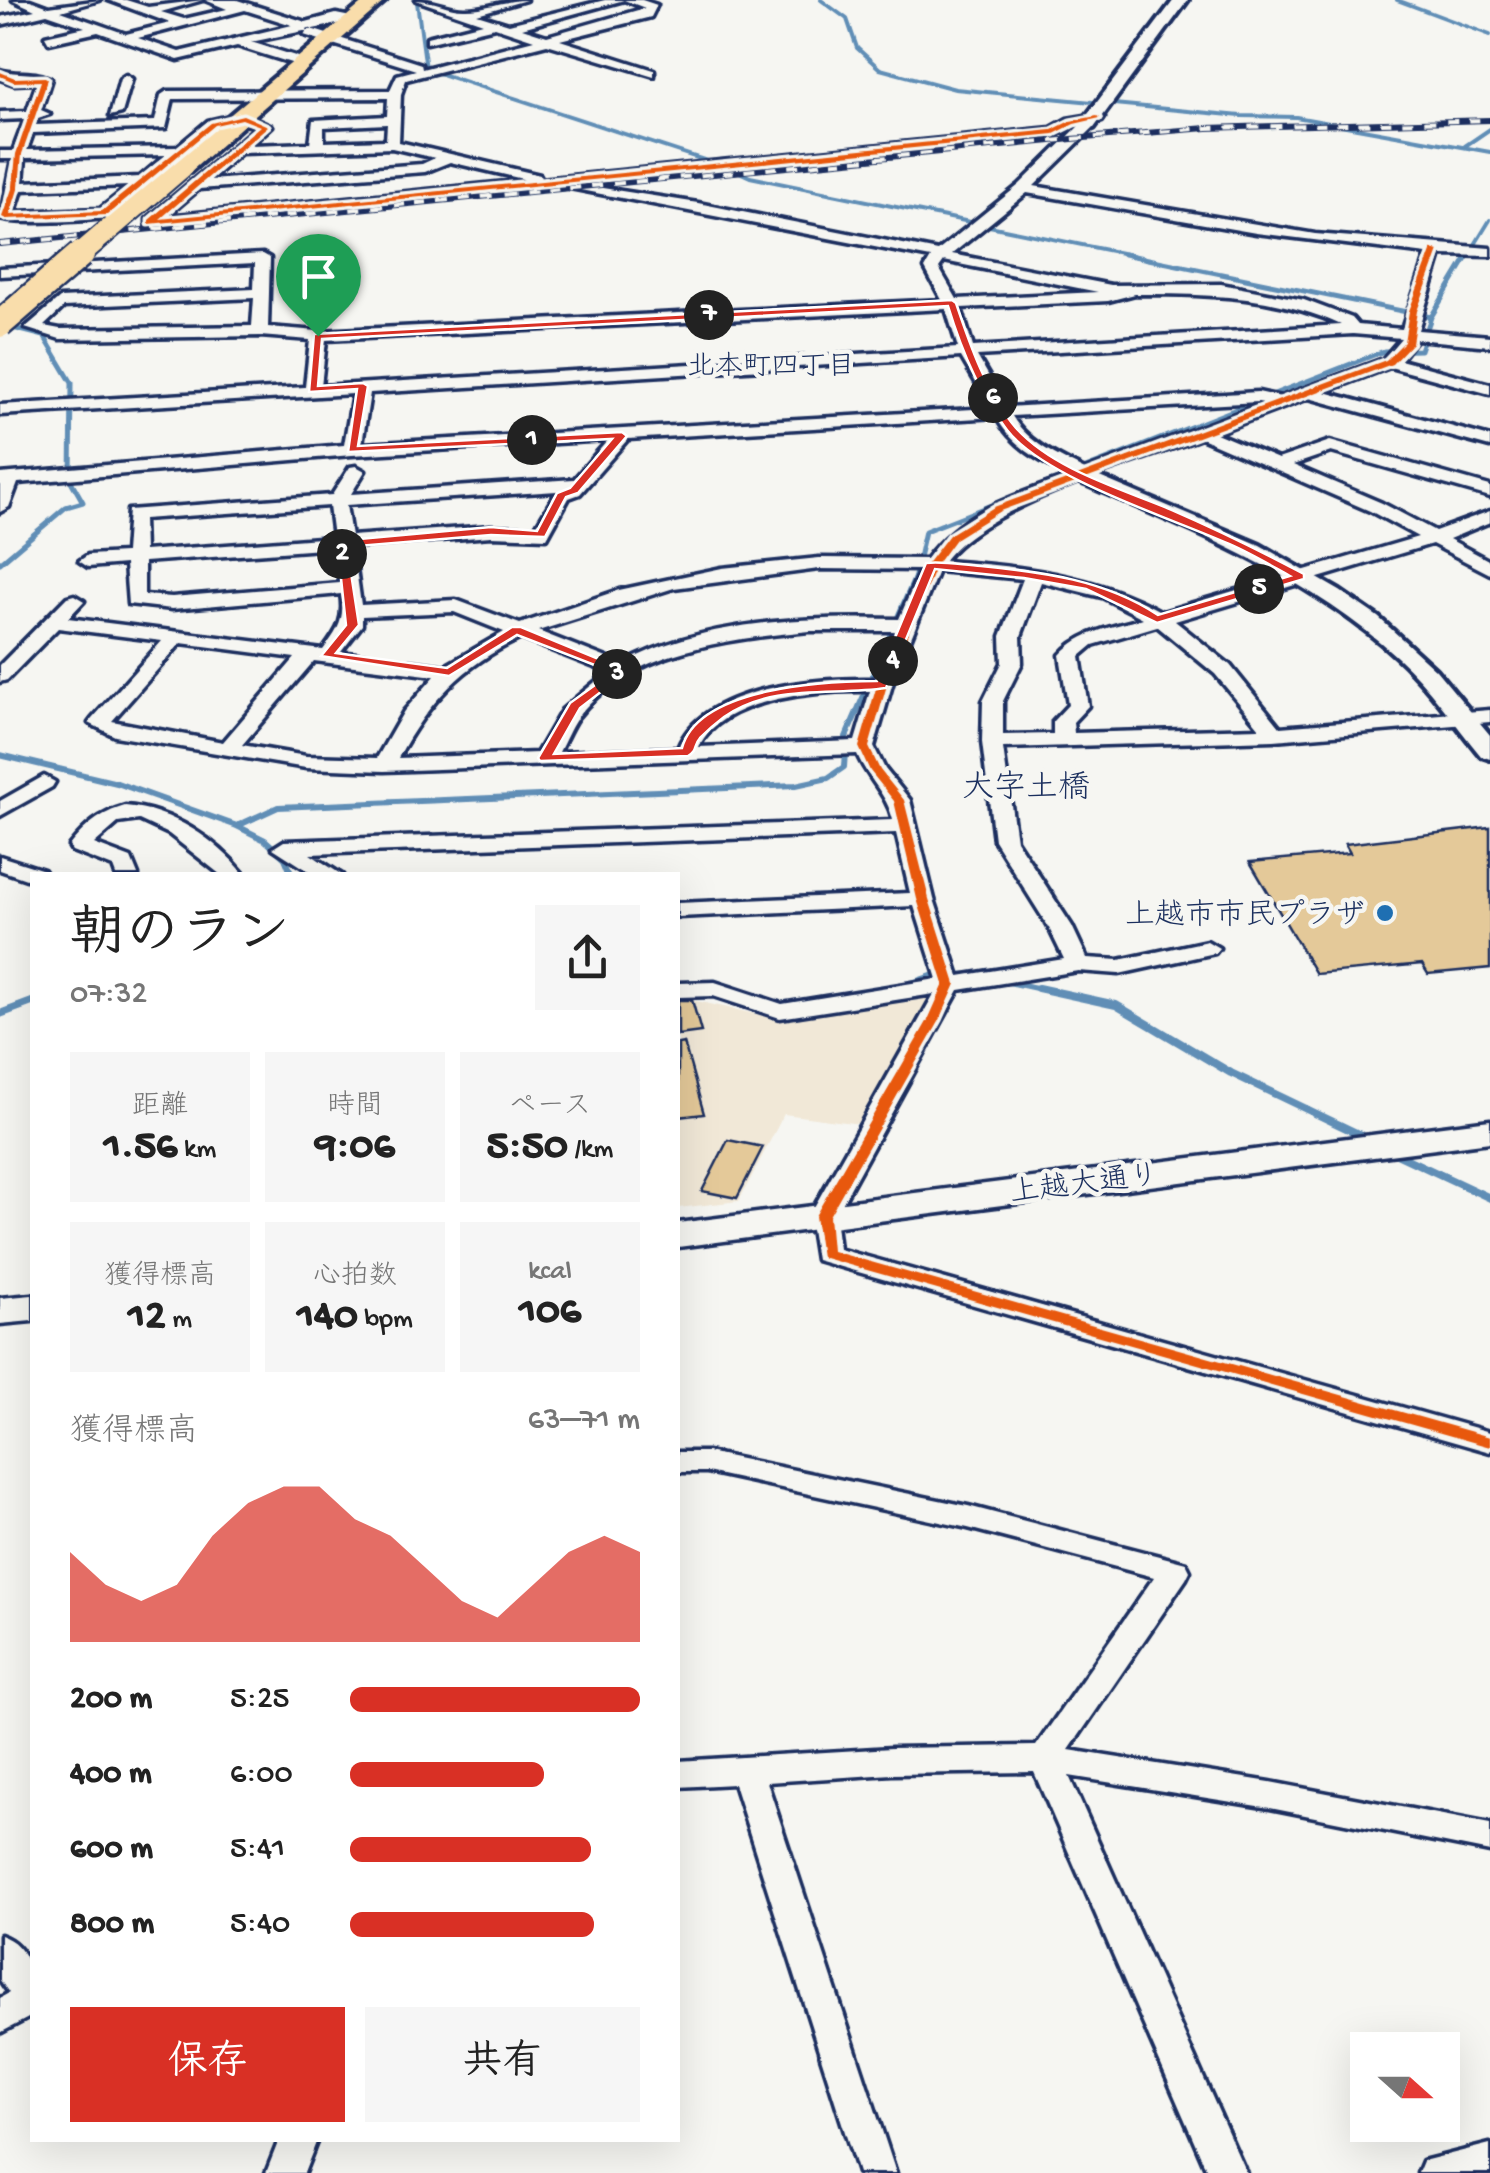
<!DOCTYPE html>
<html lang="ja">
<head>
<meta charset="utf-8">
<style>
	:root { --surface:#fff; --page:#f6f6f6; --text:#222; --muted:#767676; --accent:#d93025 }
	body { margin:0; font-family:"Gochi Hand","Klee One",sans-serif; background:var(--page); color:var(--text); height:100vh; display:flex; flex-direction:column; font-size:38px; white-space:nowrap }
	* { box-sizing:border-box; margin:0 }
	p { font-size:32px; color:var(--muted) }
	.icon { flex:none; width:55px; height:55px; fill:none; stroke:currentColor; stroke-width:2; stroke-linecap:round; stroke-linejoin:round }
	.map { position:relative; flex:1; overflow:hidden }
	.sheet { position:absolute; left:30px; top:872px; width:650px; height:1270px; display:flex; flex-direction:column; background:var(--surface); border-radius:0px; box-shadow:0 10px 40px #0002 }
	.sheet>* { flex:none }
	.needle { width:65px; rotate:111deg }
	.fabs { position:absolute; left:1350px; top:2032px; display:grid; gap:20px }
	.fabs a { display:grid; place-items:center; width:110px; height:110px; border-radius:0px; background:var(--surface); box-shadow:0 10px 40px #0002; font-size:50px }
	.pin { position:absolute; display:grid; place-items:center; width:85px; height:85px; color:#fff; margin:-102px -42px; border-radius:50% 50% 50% 0; rotate:-45deg; box-shadow:0 0 10px #0007 }
	.pin .icon { rotate:45deg }
	.km { position:absolute; width:50px; height:50px; margin:-25px; border-radius:50%; background:#222; color:#fff; font-size:28px; line-height:50px; text-align:center }
	.round { display:grid; place-items:center; flex:none; width:105px; height:105px; border-radius:0px; background:var(--page) }
	.headline { display:flex; align-items:center; justify-content:space-between; height:170px; padding:0 40px }
	h1 { font-size:55px; font-weight:800; line-height:75px }
	.stats { display:grid; grid-template-columns:repeat(3,1fr); gap:15px; height:170px; padding:10px 40px }
	.stats div { display:grid; align-content:center; border-radius:0px; background:var(--page); text-align:center }
	.stats b { font-size:42px; font-weight:800 }
	.stats small { font-size:28px; font-weight:400 }
	.stats p { font-size:28px }
	.chart { height:280px; padding:20px 40px }
	.chart p { display:flex; justify-content:space-between }
	.chart svg { width:100%; height:180px; margin-top:10px; fill:var(--accent); opacity:.7 }
	.primary-button { display:flex; gap:20px; margin-top:auto; padding:20px 40px }
	.primary-button a { flex:1; height:115px; border-radius:0px; background:var(--accent); color:#fff; font-size:40px; font-weight:800; line-height:115px; text-align:center }
	.primary-button a+a { background:var(--page); color:var(--text) }
	ul { padding:0 40px; list-style:none; font-size:32px }
	li { display:grid; grid-template-columns:160px 120px 1fr; align-items:center; height:75px }
	li i { height:25px; border-radius:12px; background:var(--accent) }
	.map>svg:first-child { display:block }
	.built { fill:#f1e8d7 }
	.lines { fill:none; stroke-linecap:round; stroke-linejoin:round }
	.stream-far3 { stroke:#618eb6; stroke-width:4 }
	.stream-far2 { stroke:#618eb6; stroke-width:5 }
	.stream-far1 { stroke:#618eb6; stroke-width:6 }
	.stream { stroke:#618eb6; stroke-width:8 }
	.building { fill:#e4c999; stroke:#1b2f5e; stroke-width:2.5 }
	.minor-casing { stroke:#1b2f5e; stroke-width:7 }
	.tertiary-casing { stroke:#1b2f5e; stroke-width:8 }
	.secondary-casing { stroke:#1b2f5e; stroke-width:7 }
	.primary-casing { stroke:#1b2f5e; stroke-width:8 }
	.minor { fill:#f6f6f2; fill-rule:evenodd }
	.tertiary { fill:#f6f6f2; fill-rule:evenodd }
	.secondary { fill:#f6f6f2; fill-rule:evenodd }
	.primary { fill:#f9ddab; fill-rule:evenodd }
	.rail-casing { stroke:#1b2f5e; stroke-width:6 }
	.rail { stroke:#f6f6f2; stroke-width:4; stroke-dasharray:11; stroke-linecap:butt }
	.primary-bridge-far1-casing { stroke:#1b2f5e; stroke-width:25; stroke-linecap:butt }
	.primary-bridge-casing { stroke:#1b2f5e; stroke-width:31; stroke-linecap:butt }
	.primary-bridge-far1 { stroke:#f9ddab; stroke-width:21 }
	.primary-bridge { stroke:#f9ddab; stroke-width:26 }
	.cycleway-casing { stroke:#f6f6f2; stroke-width:7 }
	.cycleway { fill:#e8590c; fill-rule:evenodd }
	.route { fill:#d93025; stroke:#fff; stroke-width:2.5; fill-rule:evenodd }
	.poi-dot { fill:#1f6fb2; stroke:#f6f6f2; stroke-width:4 }
	.labels { text-anchor:middle; stroke-width:9; stroke-linejoin:round; paint-order:stroke }
	.far-neighbourhood-label { font-size:28px; fill:#1b2f5e; stroke:#f6f6f2 }
	.poi-label { font-size:30px; fill:#1b2f5e; stroke:#f6f6f2; text-anchor:end }
	.street-label { font-size:30px; fill:#1b2f5e; stroke:#f6f6f2 }
	.neighbourhood-label { font-size:32px; fill:#1b2f5e; stroke:#f6f6f2 }
</style>
</head>
<body>
<div class="map">
<svg width="1490" height="2173" viewBox="0 0 1490 2173">
	<rect width="100%" height="100%" fill="#f6f6f2"/>
	<filter id="ink" filterUnits="userSpaceOnUse"><feTurbulence type="fractalNoise" baseFrequency=".01" numOctaves="2"/><feDisplacementMap in="SourceGraphic" scale="20" xChannelSelector="R" yChannelSelector="G"/><feConvolveMatrix kernelMatrix="1 2 1 2 8 2 1 2 1" color-interpolation-filters="sRGB"/></filter>
	<g filter="url(#ink)">
		<path class="built" d="M926 993 931 996 860 1124 784 1114 739 1201 678 1208V997L778 1019Z"/>
		<g class="lines">
			<path class="stream-far3" d="M821 0 847 19 857 48 880 69 955 89 1241 116 1296 117 1490 152
				M1397 0 1490 35
				M417 2 426 69 713 163
				M1465 146 1490 129
				M726 166 750 177 1136 256
				M1468 256 1490 220"/>
			<path class="stream-far2" d="M1124 254 1431 317
				M0 563 66 507 83 502 71 481 72 383 44 336 9 327
				M914 580 925 531 1384 351 1420 350 1431 317 1469 254"/>
			<path class="stream-far1" d="M0 755 117 783 237 826 265 840 285 858 292 875
				M237 826 278 807 796 785 828 778 844 767 846 737 915 578
				M999 980 1050 991
				M903 986 937 974 981 975"/>
			<path class="stream" d="M1038 988 1116 1005 1231 1073 1369 1139
				M0 1014 32 1002
				M1390 1151 1490 1198"/>
		</g>
		<path class="building" d="M1490 827V968L1428 974 1422 964 1316 974 1250 862 1350 853 1345 844Z
			M678 1000H692L701 1032 678 1035Z
			M684 1043 704 1114 678 1117V1044Z
			M728 1140 763 1147 737 1198 702 1191Z"/>
		<g class="lines">
			<g class="minor-casing">
				<path id="minor" d="M13 0H30L49 7 100 0 61 11 126 34 170 23 108 0H126L148 7 203 0 161 12 184 19 227 9 205 0H237L306 22 336 14 361 19 251 42 308 60 304 67 237 46 178 60 98 32 49 43 45 36 85 27 47 14 0 25V17L35 10ZM245 10 292 25 179 52 138 38Z
					M416 0C434 0 450 10 466 9 486 9 505 0 526 0L477 14 509 24 605 0H642L657 5 651 17 560 40 654 70V76L547 44 406 80 401 94 399 142 540 175 541 179 1051 128 1067 119 1097 114 1104 118 1102 121 1093 123V128L1034 186 1315 234 1490 248V256L1441 255 1418 330 1490 336V346L1416 339 1400 360 1490 384V394L1390 367 1325 392 1490 437V447L1309 398 1216 433 1278 459 1330 441 1490 486V497L1331 452 1293 465 1382 503 1435 531 1490 511V522L1449 539 1490 561V574L1432 544 1175 621 1230 665 1280 727 1490 710V722L1274 740 1003 748 1016 840 1072 926 1087 958 1119 960 1207 941 1219 948 1215 953 1119 974 1078 971 959 990 835 1216 839 1249 1490 1432V1452L816 1260 809 1216 934 994 780 1018 713 996 678 997V983L715 982 782 1004 937 979 914 906 678 917V903L910 893 896 833 310 854 342 875H315L273 848 284 841 893 820C887 794 867 778 857 754L384 771 306 768 115 736 89 723 92 719 162 641 58 628 7 680 0 682V665L67 597 74 595 84 601 68 618 323 650C339 629 345 619 341 594L172 609 128 604 125 564 88 567 79 561 88 555 125 553 128 510 332 495 350 467 356 466 365 471 351 494 574 479 608 440 352 455 18 483 9 507 0 512V474L344 445 353 394 0 415V405L305 387 310 340 260 336 60 339 25 328 60 298 254 289 255 263 0 276V268L263 254 270 258 268 327 318 331 942 300 925 268 931 258 570 188 577 184 698 203 938 251 1019 185 1081 124 1054 136 147 225V219L256 127C204 106 152 196 109 216 95 222 13 224 0 219L12 159H0V151H13L25 119 0 120V112L27 111 37 83 14 84 0 79V70C16 75 39 71 51 79L41 110 50 114 38 118 36 125 155 121 161 95 167 91 390 90 397 75 416 70 304 35 308 28 421 64 422 69 534 40 495 27 427 43V37L483 23ZM624 0 645 8 547 36 522 28ZM388 98 387 116 313 120 310 143 251 145 272 126 243 113 208 121 177 147 27 150 33 133 166 128 173 99ZM387 124 386 140 324 142V127ZM392 148 435 158 422 164 210 180 241 153ZM166 155 140 177 23 182 25 158ZM450 162 527 180 167 216 199 189 425 172ZM129 186 100 209 15 212 22 190ZM1027 193 1256 233 1427 254 1402 329 1358 325 1352 318 1304 300 1221 284 1111 285 952 254ZM944 261 1098 292 957 299 939 268ZM1135 294C1207 294 1275 295 1341 325L973 347 961 308 1108 301ZM254 298 252 326 60 329 44 326 64 307ZM946 309 958 348 321 386 326 340ZM1353 334 1401 338 1383 359 1281 397 1258 392 1007 407 977 356ZM961 357 991 408 362 444 370 393ZM1258 402 1264 403 1085 470C1058 456 1028 443 1012 416ZM996 417C1013 447 1040 461 1069 476 1012 497 964 509 926 559L819 558 722 568 619 590 520 624 456 600 361 605 353 547 491 536 547 538 569 498 580 494 628 439ZM1201 438 1370 511 1418 537 1162 612C1094 574 1020 566 944 561 986 504 1131 465 1201 438ZM557 491 535 528 491 526 351 536 346 505ZM329 506 333 537 144 551 143 519ZM335 548 340 583 172 597 144 595V562ZM819 569 920 570 899 619C807 617 705 619 622 664L538 631 674 588ZM938 571 1023 579 1001 636 1002 663 983 701 982 742 994 840 1048 926 1064 959 959 976 934 899 910 800 885 769 874 747 892 685ZM1041 582 1102 597 1143 618C1114 627 1081 631 1060 655L1068 705 1053 721V734L1003 735V701L1022 663 1021 636ZM454 612 504 632 445 666 341 652 362 625V616ZM1157 626 1215 674 1260 728 1074 733 1073 722 1088 706 1080 656 1093 645ZM810 631H895L875 679C818 678 703 685 678 748L559 752C565 741 570 728 577 718 629 649 731 639 810 631ZM521 638 607 672 562 710 537 753 398 758C428 702 463 665 521 638ZM181 643 295 658 223 742 112 721ZM314 661 435 676 404 711 377 758 306 756 242 745ZM870 691 855 741 699 747C722 696 823 690 870 691Z
					M126 75 132 79 122 113 110 116 120 79Z
					M44 776 55 782 52 787 0 816V801Z
					M125 806C171 809 217 840 245 875H221L169 834 139 820 118 823 94 844 131 858 138 875H116L113 867 72 851 69 846C85 826 100 813 125 806Z
					M0 856 44 870 47 875H32V881L0 870Z
					M678 1452H707L968 1506 1186 1563 1190 1571 1186 1579 1069 1750 1270 1782 1490 1824V1852L1270 1808 1069 1776 1246 2173H1208L1034 1772 892 1774 767 1782 896 2173H858L734 1784 678 1787V1761L892 1748 1036 1746 1154 1577 968 1528 707 1472H678Z
					M0 1935C35 1947 32 1985 32 2016L0 2033V1998L9 1993 0 1980Z
					M279 2140H317L304 2173H266Z
					M1490 2144V2173H1418L1423 2161Z"/>
			</g>
			<g class="tertiary-casing">
				<path id="tertiary" d="M1174 0H1188L1094 128H1082V122Z
					M1083 470 1260 545 1340 591 1378 617 1436 670 1490 735V759L1481 756C1454 723 1429 686 1397 657 1305 573 1188 529 1076 480L1073 476 1076 472Z"/>
			</g>
			<g class="secondary-casing">
				<path id="secondary" d="M1490 1120V1142L678 1247V1223Z
					M32 1295V1321L0 1324V1298Z"/>
			</g>
			<g class="primary-casing">
				<path id="primary" d="M366 0H386L190 172H174L171 167 174 162Z"/>
			</g>
			<use href="#minor" class="minor"/>
			<use href="#tertiary" class="tertiary"/>
			<use href="#secondary" class="secondary"/>
			<use href="#primary" class="primary"/>
			<g class="rail-casing">
				<path id="rail" d="M0 244 1072 139 1207 128 1490 120"/>
			</g>
			<use href="#rail" class="rail"/>
			<g class="primary-bridge-far1-casing">
				<path id="primary-bridge-far1" d="M78 256 182 167"/>
			</g>
			<g class="primary-bridge-casing">
				<path id="primary-bridge" d="M0 324 81 254"/>
			</g>
			<use href="#primary-bridge-far1" class="primary-bridge-far1"/>
			<use href="#primary-bridge" class="primary-bridge"/>
			<g class="cycleway-casing">
				<path id="cycleway" d="M0 72 15 78 45 77 48 79 22 154 19 186 10 215 102 211 211 123 243 115 268 126 160 219 1052 130 1070 121 1097 116 1100 118 1074 124 1054 134 149 224V220L260 126 242 119 215 125 107 215 6 219 2 217 13 186 16 154 41 81 14 82 0 76Z
					M1432 249 1439 251 1417 311 1412 343 1392 364 1000 511 955 539 936 565 887 685 869 747 880 770 904 800 929 899 956 984 940 1020 829 1216 832 1251 1490 1437V1447L821 1257 815 1216 928 1020 944 984 917 899 894 801 870 771 859 747 877 685 926 565 949 535 994 507 1386 360 1404 342 1409 311Z"/>
			</g>
			<use href="#cycleway" class="cycleway"/>
		</g>
	</g>
	<path class="route" d="M952 300 956 303C970 345 987 394 1016 428 1054 470 1122 489 1172 510 1218 530 1261 551 1304 574V579L1157 623 1086 589 1024 578 935 569 886 688C832 696 773 683 724 717 716 723 707 731 700 738 693 746 698 750 688 756L540 761 538 758 570 703 613 672 517 635 449 676 321 656 346 625 337 541 491 527 537 531 557 493 570 488 612 439 348 452 357 389 309 392 314 334ZM948 306C961 349 979 393 1007 430 1044 478 1171 518 1229 544 1250 553 1270 565 1290 576L1158 615C1105 580 1043 572 981 566 963 565 944 561 926 563L877 681C826 681 698 687 682 748L554 754 580 708 628 671 521 627H512L447 668 336 653 359 625 347 547 491 535 545 537 566 497 578 493 627 436 622 432 358 446 368 386 363 383 318 386 322 339Z"/>
	<circle class="poi-dot" cx="1385" cy="913" r="10"/>
	<g class="labels">
		<g class="far-neighbourhood-label">
			<text x="771" y="374">北本町四丁目</text>
		</g>
		<g class="poi-label">
			<text x="1365" y="923">上越市市民プラザ</text>
		</g>
		<g class="street-label">
			<text transform="translate(1084 1182) rotate(-7)" y="10">上越大通り</text>
		</g>
		<g class="neighbourhood-label">
			<text x="1026" y="796">大字土橋</text>
		</g>
	</g>
</svg>
<div class="fabs">
<a><svg class="needle" viewBox="-14 -14 28 28"><path d="M0-13l5 13h-10z" fill="#e53935"/><path d="M0 13l5-13h-10z" fill="#767676"/></svg></a>
</div>
<div class="pin" style="left:318px;top:336px;background:#1e9e55"><svg class="icon" aria-label="arrive" viewBox="0 0 24 24"><path d="M6 21V4h12l-3 4 3 4H6"/></svg></div>
<b class="km" style="left:532px;top:440px">1</b>
<b class="km" style="left:342px;top:554px">2</b>
<b class="km" style="left:617px;top:674px">3</b>
<b class="km" style="left:893px;top:661px">4</b>
<b class="km" style="left:1259px;top:589px">5</b>
<b class="km" style="left:993px;top:398px">6</b>
<b class="km" style="left:709px;top:315px">7</b>
<section class="sheet">
<div class="headline"><div><h1>朝のラン</h1><p>07:32</p></div><a class="round"><svg class="icon" aria-label="share" viewBox="0 0 24 24"><path d="M12 15V3M7 8l5-5 5 5M5 13v7h14v-7"/></svg></a></div>
<div class="stats">
<div><p>距離</p><b>1.56<small> km</small></b></div>
<div><p>時間</p><b>9:06</b></div>
<div><p>ペース</p><b>5:50<small> /km</small></b></div>
</div>
<div class="stats">
<div><p>獲得標高</p><b>12<small> m</small></b></div>
<div><p>心拍数</p><b>140<small> bpm</small></b></div>
<div><p>kcal</p><b>106</b></div>
</div>
<div class="chart"><p><span>獲得標高</span>63–71 m</p>
<svg viewBox="0 0 160 44" preserveAspectRatio="none"><path d="M0 44V22L10 30L20 34L30 30L40 18L50 10L60 6L70 6L80 14L90 18L100 26L110 34L120 38L130 30L140 22L150 18L160 22V44z"/></svg>
</div>
<ul>
<li><b>200 m</b>5:25<i style="width:100%"></i></li>
<li><b>400 m</b>6:00<i style="width:67%"></i></li>
<li><b>600 m</b>5:41<i style="width:83%"></i></li>
<li><b>800 m</b>5:40<i style="width:84%"></i></li>
</ul>
<div class="primary-button"><a>保存</a><a>共有</a></div>
</section>
</div>
</body>
</html>
